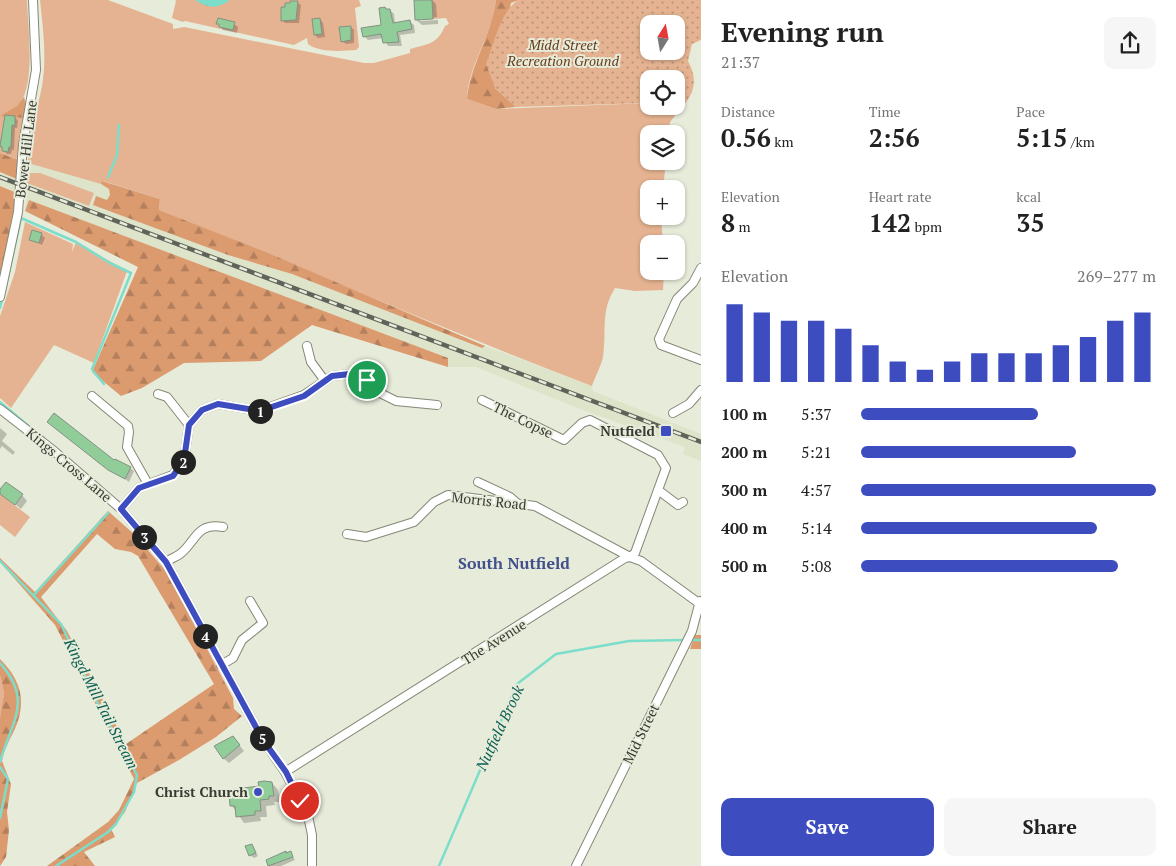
<!DOCTYPE html>
<html lang="en">
<head>
<meta charset="utf-8">
<style>
	:root { --surface:#fff; --page:#f6f6f6; --text:#222; --muted:#767676; --accent:#3d4dc0 }
	body { margin:0; font-family:"PT Serif",serif; background:var(--page); color:var(--text); height:100vh; display:flex; flex-direction:column; font-size:19px; white-space:nowrap }
	* { box-sizing:border-box; margin:0 }
	p { font-size:16px; color:var(--muted) }
	.icon { flex:none; width:28px; height:28px; fill:none; stroke:currentColor; stroke-width:2; stroke-linecap:round; stroke-linejoin:round }
	.map { position:relative; flex:1; overflow:hidden }
	.details { display:flex; flex-direction:column; background:var(--surface); width:475px }
	.details>* { flex:none }
	.needle { width:32px; rotate:11deg }
	.controls { position:absolute; left:640px; top:15px; display:grid; gap:10px }
	.controls a { display:grid; place-items:center; width:45px; height:45px; border-radius:10px; background:var(--surface); box-shadow:0 1px 4px #0004; font-size:25px }
	.pin { position:absolute; display:grid; place-items:center; width:42px; height:42px; color:#fff; margin:-21px; border:2px solid #fff; border-radius:50%; box-shadow:0 1px 5px #0007 }
	.km { position:absolute; width:25px; height:25px; margin:-12px; border-radius:50%; background:#222; color:#fff; font-size:14px; line-height:25px; text-align:center }
	.round { display:grid; place-items:center; flex:none; width:52px; height:52px; border-radius:10px; background:var(--page) }
	.overview { display:flex; align-items:center; justify-content:space-between; height:85px; padding:0 20px }
	h1 { font-size:28px; font-weight:700; line-height:38px }
	.figures { display:grid; grid-template-columns:repeat(3,1fr); gap:8px; height:85px; padding:5px 20px }
	.figures div { display:grid; align-content:center }
	.figures b { font-size:25px; font-weight:700 }
	.figures small { font-size:14px; font-weight:400 }
	.figures p { font-size:14px }
	.chart { height:140px; padding:10px 20px }
	.chart p { display:flex; justify-content:space-between }
	.chart svg { width:100%; height:90px; margin-top:5px; stroke:var(--accent); stroke-width:6 }
	.action { display:flex; gap:10px; margin-top:auto; padding:10px 20px }
	.action a { flex:1; height:58px; border-radius:10px; background:var(--accent); color:#fff; font-size:20px; font-weight:700; line-height:58px; text-align:center }
	.action a+a { background:var(--page); color:var(--text) }
	ul { padding:0 20px; list-style:none; font-size:16px }
	li { display:grid; grid-template-columns:80px 60px 1fr; align-items:center; height:38px }
	li i { height:12px; border-radius:6px; background:var(--accent) }
	main { display:flex; flex:1; min-height:0 }
	.map>svg:first-child { display:block }
	.built { fill:#dee4ca }
	.green { fill:#e5b391 }
	.forest { fill:url(#forest-firs); fill-rule:evenodd }
	.park { fill:url(#park-dots); fill-rule:evenodd }
	.water { fill:url(#water-ripples) }
	.shadow { fill:#0003 }
	.lines { fill:none; stroke-linecap:round; stroke-linejoin:round }
	.stream { stroke:#7cdeca; stroke-width:2.5 }
	.building { fill:#90cd98; stroke:#839184 }
	.minor-casing { stroke:#848877; stroke-width:10 }
	.minor { stroke:#fff; stroke-width:8 }
	.rail-casing { stroke:#606359; stroke-width:4.5 }
	.rail { stroke:#e7ebd9; stroke-width:2.5; stroke-dasharray:8; stroke-linecap:butt }
	.route-casing { stroke:#fff; stroke-width:10 }
	.route { stroke:#3d4dc0; stroke-width:6 }
	.poi-dot { fill:#3d4dc0; stroke:#e7ebd9; stroke-width:2 }
	.labels { text-anchor:middle; stroke-width:4; stroke-linejoin:round; paint-order:stroke }
	.park-label { font-size:14px; font-style:italic; fill:#663b1b; stroke:#e7ebd9 }
	.street-label { font-size:14px; fill:#383a33; stroke:#e7ebd9 }
	.poi-label { font-size:14px; font-weight:bold; fill:#383a33; stroke:#e7ebd9; text-anchor:end }
	.water-label { font-size:15px; font-style:italic; fill:#0c6053; stroke:#e7ebd9 }
	.quarter-label { font-size:16px; font-weight:bold; fill:#42508c; stroke:#e7ebd9 }
</style>
</head>
<body>
<main>
<div class="map">
<svg width="701" height="866" viewBox="0 0 701 866">
	<defs>
		<pattern id="forest-firs" width="22" height="20" patternUnits="userSpaceOnUse" patternTransform="scale(1.25)"><rect width="22" height="20" fill="#dc9b6f"/><path d="M5 1l3.5 6h-7zM16 11l3.5 6h-7z" fill="#b37f5c"/></pattern>
		<pattern id="park-dots" width="8" height="8" patternUnits="userSpaceOnUse" patternTransform="scale(1.25)"><rect width="8" height="8" fill="#e5b391"/><path d="M2 2h.1M6 6h.1" fill="none" stroke="#bb9377" stroke-width="1.8" stroke-linecap="round"/></pattern>
		<pattern id="water-ripples" width="26" height="14" patternUnits="userSpaceOnUse" patternTransform="scale(1.25)"><rect width="26" height="14" fill="#7cdeca"/><path d="M2 4q2-2 4 0t4 0M15 11q2-2 4 0t4 0" fill="none" stroke="#6cbfae"/></pattern>
	</defs>
	<rect width="100%" height="100%" fill="#e7ebd9"/>
	<path class="built" d="M30 163 101 184 485 346 592 386 593 391 701 434V461L683 454 685 447 580 409 476 367H448L72 233 25 211Z
		M0 172 19 180 17 193 0 186Z"/>
	<path class="green" d="M0 0H27C28 28 34 70 24 96 21 105 12 110 5 115L24 118 18 160 0 153Z
		M40 0H108L173 24V29L184 27 364 63H374L410 53V49C427 44 437 45 445 26L449 24 446 18 433 19 432 0H496C493 33 468 66 467 99L496 109 649 103V106H676V102L687 101 670 122 669 134H649V161H666L663 189H649V216H661L663 244H649V271H664L663 290 635 291 615 288C600 312 607 330 603 357 601 366 595 377 592 386 446 331 304 267 159 210L160 199 103 181 101 184 28 163C29 137 37 112 42 86 47 57 43 29 40 0Z
		M175 0H359L361 6 355 8 359 47 356 50C342 51 320 53 308 44L307 38 294 45 185 21 183 22 172 18 176 1Z
		M31 173H40L94 193 89 206 24 182 27 174Z
		M25 222 73 244 72 252 76 242 127 271 94 363 54 345 11 408 0 398V316L15 272Z
		M0 494 30 517 15 537 0 525Z
		M0 675 4 693 0 719Z"/>
	<path class="forest" d="M496 0H519L511 3 495 88 516 107 496 109 467 99C470 65 492 34 496 0Z
		M24 97 26 104 24 118 0 116 17 106Z
		M0 153 18 160 19 180 0 172Z
		M102 181 160 199 159 210 268 253 485 346 482 348 292 274 228 255 93 205 96 196 107 200 110 195 109 189 101 184Z
		M0 186 17 193 0 279Z
		M29 200 448 358V367L312 325 261 361 184 363 142 388 121 396 92 372 138 267 25 211Z
		M108 511 134 534 166 571 233 698 234 709 242 716 216 737 179 760 137 783 125 812 111 829 115 837 84 852 95 866H47L108 822 119 810 134 779 55 625 0 562V558L35 592ZM97 534 115 549 131 552 138 556 214 684 126 744 67 631 41 597Z
		M695 635H701V649H690Z
		M0 659C22 681 27 703 14 731 9 741 4 750 2 761L11 784 7 812 9 830 6 857 0 866V718L4 693 0 675Z"/>
	<path class="park" d="M519 0H701V40L692 44 688 61C696 76 696 88 687 101L676 102V79H649V103L516 107 495 88 486 64C493 47 502 7 519 0ZM649 24H676V51H649Z"/>
	<path class="water" d="M195 0H230C217 9 209 9 195 0Z"/>
	<path class="shadow" d="M415 0H432L436 4 437 17 420 19V21L438 20V24L422 25 416 20Z
		M297 2 301 5 299 23H285L282 20Z
		M390 10 394 14 395 24 410 22 414 25 415 33 400 35 402 46H388L383 38 368 40 364 36 383 26Z
		M320 19 323 23 325 37 318 38 315 35Z
		M218 23 234 24 238 27 237 33 223 30Z
		M351 27 354 30V43L346 44 342 41 340 28Z
		M15 117 18 121 17 128H15L14 150H12L11 154H7L0 146 1 138 4 139Z
		M41 234 45 238 42 245 31 239Z
		M52 425 114 462 130 468 134 471 129 482Z
		M0 428 7 434 2 441 15 452 13 455 2 446 0 449Z
		M0 491 22 495 27 501 21 509Z
		M233 737 244 751 229 763 223 758Z
		M272 783 278 790 280 802H274L275 805 266 806 267 817H260L261 821 244 823 232 806 260 787Z
		M252 845 258 856 254 858 250 855Z
		M285 852 291 853 295 860 281 866H270L268 861Z"/>
	<g class="lines">
		<path class="stream" d="M108 177 117 155 119 125
			M5 290 21 218 76 242 110 263 131 273 92 369
			M0 308 3 297
			M93 371 104 384
			M0 402 32 429
			M40 435 44 438
			M0 561 61 624 98 704 137 775 134 792 116 824 108 832 56 866
			M34 595 108 513
			M690 640H701
			M0 663C34 701 11 722 0 762
			M0 767 8 779 0 818
			M439 866 517 684 556 654 629 641 685 640"/>
	</g>
	<path class="building" d="M414 0H432L433 19 415 20Z
		M290 1H298L296 20 281 21V7H285V3H290Z
		M385 7 386 9H390L393 23 410 20 412 29 397 32 399 42 383 43 381 34 363 37 361 28 381 25 379 8Z
		M218 18 235 22 233 30 219 27V24H216Z
		M320 18 322 34 314 35 312 19Z
		M351 26V40L341 42 339 27Z
		M5 115 15 116V126L12 125 11 147H9L8 152 2 151V147L0 146Z
		M32 230 42 233 39 243 29 240Z
		M54 413 114 460 115 459 131 467 125 479 108 470 47 422Z
		M6 482 23 494 15 505 0 494V489Z
		M233 736 240 745 223 759 214 746Z
		M264 781 272 782 274 796H269V799L260 800 261 811H255V815L236 817 235 806H230L229 790 259 786 258 782Z
		M252 844 256 853 249 856 245 846Z
		M286 851V853L291 851 293 857 268 866 266 860Z"/>
	<g class="lines">
		<g class="minor-casing">
			<path id="minor" d="M701 268 693 283 677 299 659 339 661 345 701 360
				M0 297 18 212 23 145 36 70 33 0
				M307 346 311 362 325 381
				M158 394 167 397 189 425
				M92 396 128 426 129 432 127 447 148 484
				M0 409 54 451 121 509 166 562 263 740 285 772 308 816 312 835V866
				M673 413 689 404 701 390
				M478 482 510 497 518 504
				M658 490 678 505 683 502
				M121 509 139 488 173 475 184 460 189 425 202 410 218 404 259 411 304 395 332 376 350 374 367 380 378 392 396 401 437 405
				M347 534 366 537 414 522 434 502 448 495 535 506 630 557 635 553 666 468 658 455 590 420 582 423 564 440 482 400
				M166 562C170 559 176 557 180 554 196 542 196 522 223 527
				M221 665 233 658 242 640 263 623 250 601
				M285 772 625 558 630 557 641 561 700 604
				M576 866 692 631 700 601"/>
		</g>
		<use href="#minor" class="minor"/>
		<g class="rail-casing">
			<path id="rail" d="M0 177 701 442"/>
		</g>
		<use href="#rail" class="rail"/>
	</g>
	<g class="lines">
		<g class="route-casing">
			<path id="route" d="M300 801 286 772 263 740 166 562 121 509 139 488 173 476 184 460 189 425 202 410 218 404 260 411 304 396 332 376 350 374 367 380"/>
		</g>
		<use href="#route" class="route"/>
	</g>
	<g class="poi-dot">
		<rect x="660" y="425" width="12" height="12" rx="2.5"/>
		<circle cx="258" cy="792" r="5"/>
	</g>
	<g class="labels">
		<g class="park-label">
			<text x="563" y="50">Midd Street<tspan x="563" dy="16">Recreation Ground</tspan></text>
		</g>
		<g class="street-label">
			<text transform="translate(26 149) rotate(-83)" y="5">Bower Hill Lane</text>
			<text transform="translate(523 420) rotate(26)" y="5">The Copse</text>
			<text transform="translate(69 465) rotate(40)" y="5">Kings Cross Lane</text>
			<text transform="translate(489 501) rotate(6)" y="5">Morris Road</text>
			<text transform="translate(494 642) rotate(-32)" y="5">The Avenue</text>
			<text transform="translate(641 734) rotate(-64)" y="5">Mid Street</text>
		</g>
		<g class="poi-label">
			<text x="655" y="436">Nutfield</text>
			<text x="248" y="797">Christ Church</text>
		</g>
		<g class="water-label">
			<text transform="translate(101 704) rotate(63)" y="5">Kingd Mill Tail Stream</text>
			<text transform="translate(500 728) rotate(-65)" y="5">Nutfield Brook</text>
		</g>
		<g class="quarter-label">
			<text x="514" y="569">South Nutfield</text>
		</g>
	</g>
</svg>
<div class="controls">
<a><svg class="needle" viewBox="-14 -14 28 28"><path d="M0-13l5 13h-10z" fill="#e53935"/><path d="M0 13l5-13h-10z" fill="#767676"/></svg></a>
<a><svg class="icon" aria-label="locate" viewBox="0 0 24 24"><circle cx="12" cy="12" r="6"/><path d="M12 2v4M12 18v4M2 12h4M18 12h4"/></svg></a>
<a><svg class="icon" aria-label="layers" viewBox="0 0 24 24"><path d="M12 4l9 5-9 5-9-5zM3 14l9 5 9-5"/></svg></a>
<a>+</a>
<a>−</a>
</div>
<div class="pin" style="left:367px;top:380px;background:#1e9e55"><svg class="icon" aria-label="arrive" viewBox="0 0 24 24"><path d="M6 21V4h12l-3 4 3 4H6"/></svg></div>
<div class="pin" style="left:300px;top:801px;background:#d93025"><svg class="icon" aria-label="check" viewBox="0 0 24 24"><path d="M5 12l5 5 9-10"/></svg></div>
<b class="km" style="left:260px;top:411px">1</b>
<b class="km" style="left:183px;top:462px">2</b>
<b class="km" style="left:144px;top:537px">3</b>
<b class="km" style="left:205px;top:636px">4</b>
<b class="km" style="left:262px;top:738px">5</b>
</div>
<section class="details">
<div class="overview"><div><h1>Evening run</h1><p>21:37</p></div><a class="round"><svg class="icon" aria-label="share" viewBox="0 0 24 24"><path d="M12 15V3M7 8l5-5 5 5M5 13v7h14v-7"/></svg></a></div>
<div class="figures">
<div><p>Distance</p><b>0.56<small> km</small></b></div>
<div><p>Time</p><b>2:56</b></div>
<div><p>Pace</p><b>5:15<small> /km</small></b></div>
</div>
<div class="figures">
<div><p>Elevation</p><b>8<small> m</small></b></div>
<div><p>Heart rate</p><b>142<small> bpm</small></b></div>
<div><p>kcal</p><b>35</b></div>
</div>
<div class="chart"><p><span>Elevation</span>269–277 m</p>
<svg viewBox="0 0 160 44" preserveAspectRatio="none"><path d="M5 44V6M15 44V10M25 44V14M35 44V14M45 44V18M55 44V26M65 44V34M75 44V38M85 44V34M95 44V30M105 44V30M115 44V30M125 44V26M135 44V22M145 44V14M155 44V10"/></svg>
</div>
<ul>
<li><b>100 m</b>5:37<i style="width:60%"></i></li>
<li><b>200 m</b>5:21<i style="width:73%"></i></li>
<li><b>300 m</b>4:57<i style="width:100%"></i></li>
<li><b>400 m</b>5:14<i style="width:80%"></i></li>
<li><b>500 m</b>5:08<i style="width:87%"></i></li>
</ul>
<div class="action"><a>Save</a><a>Share</a></div>
</section>
</main>
</body>
</html>
